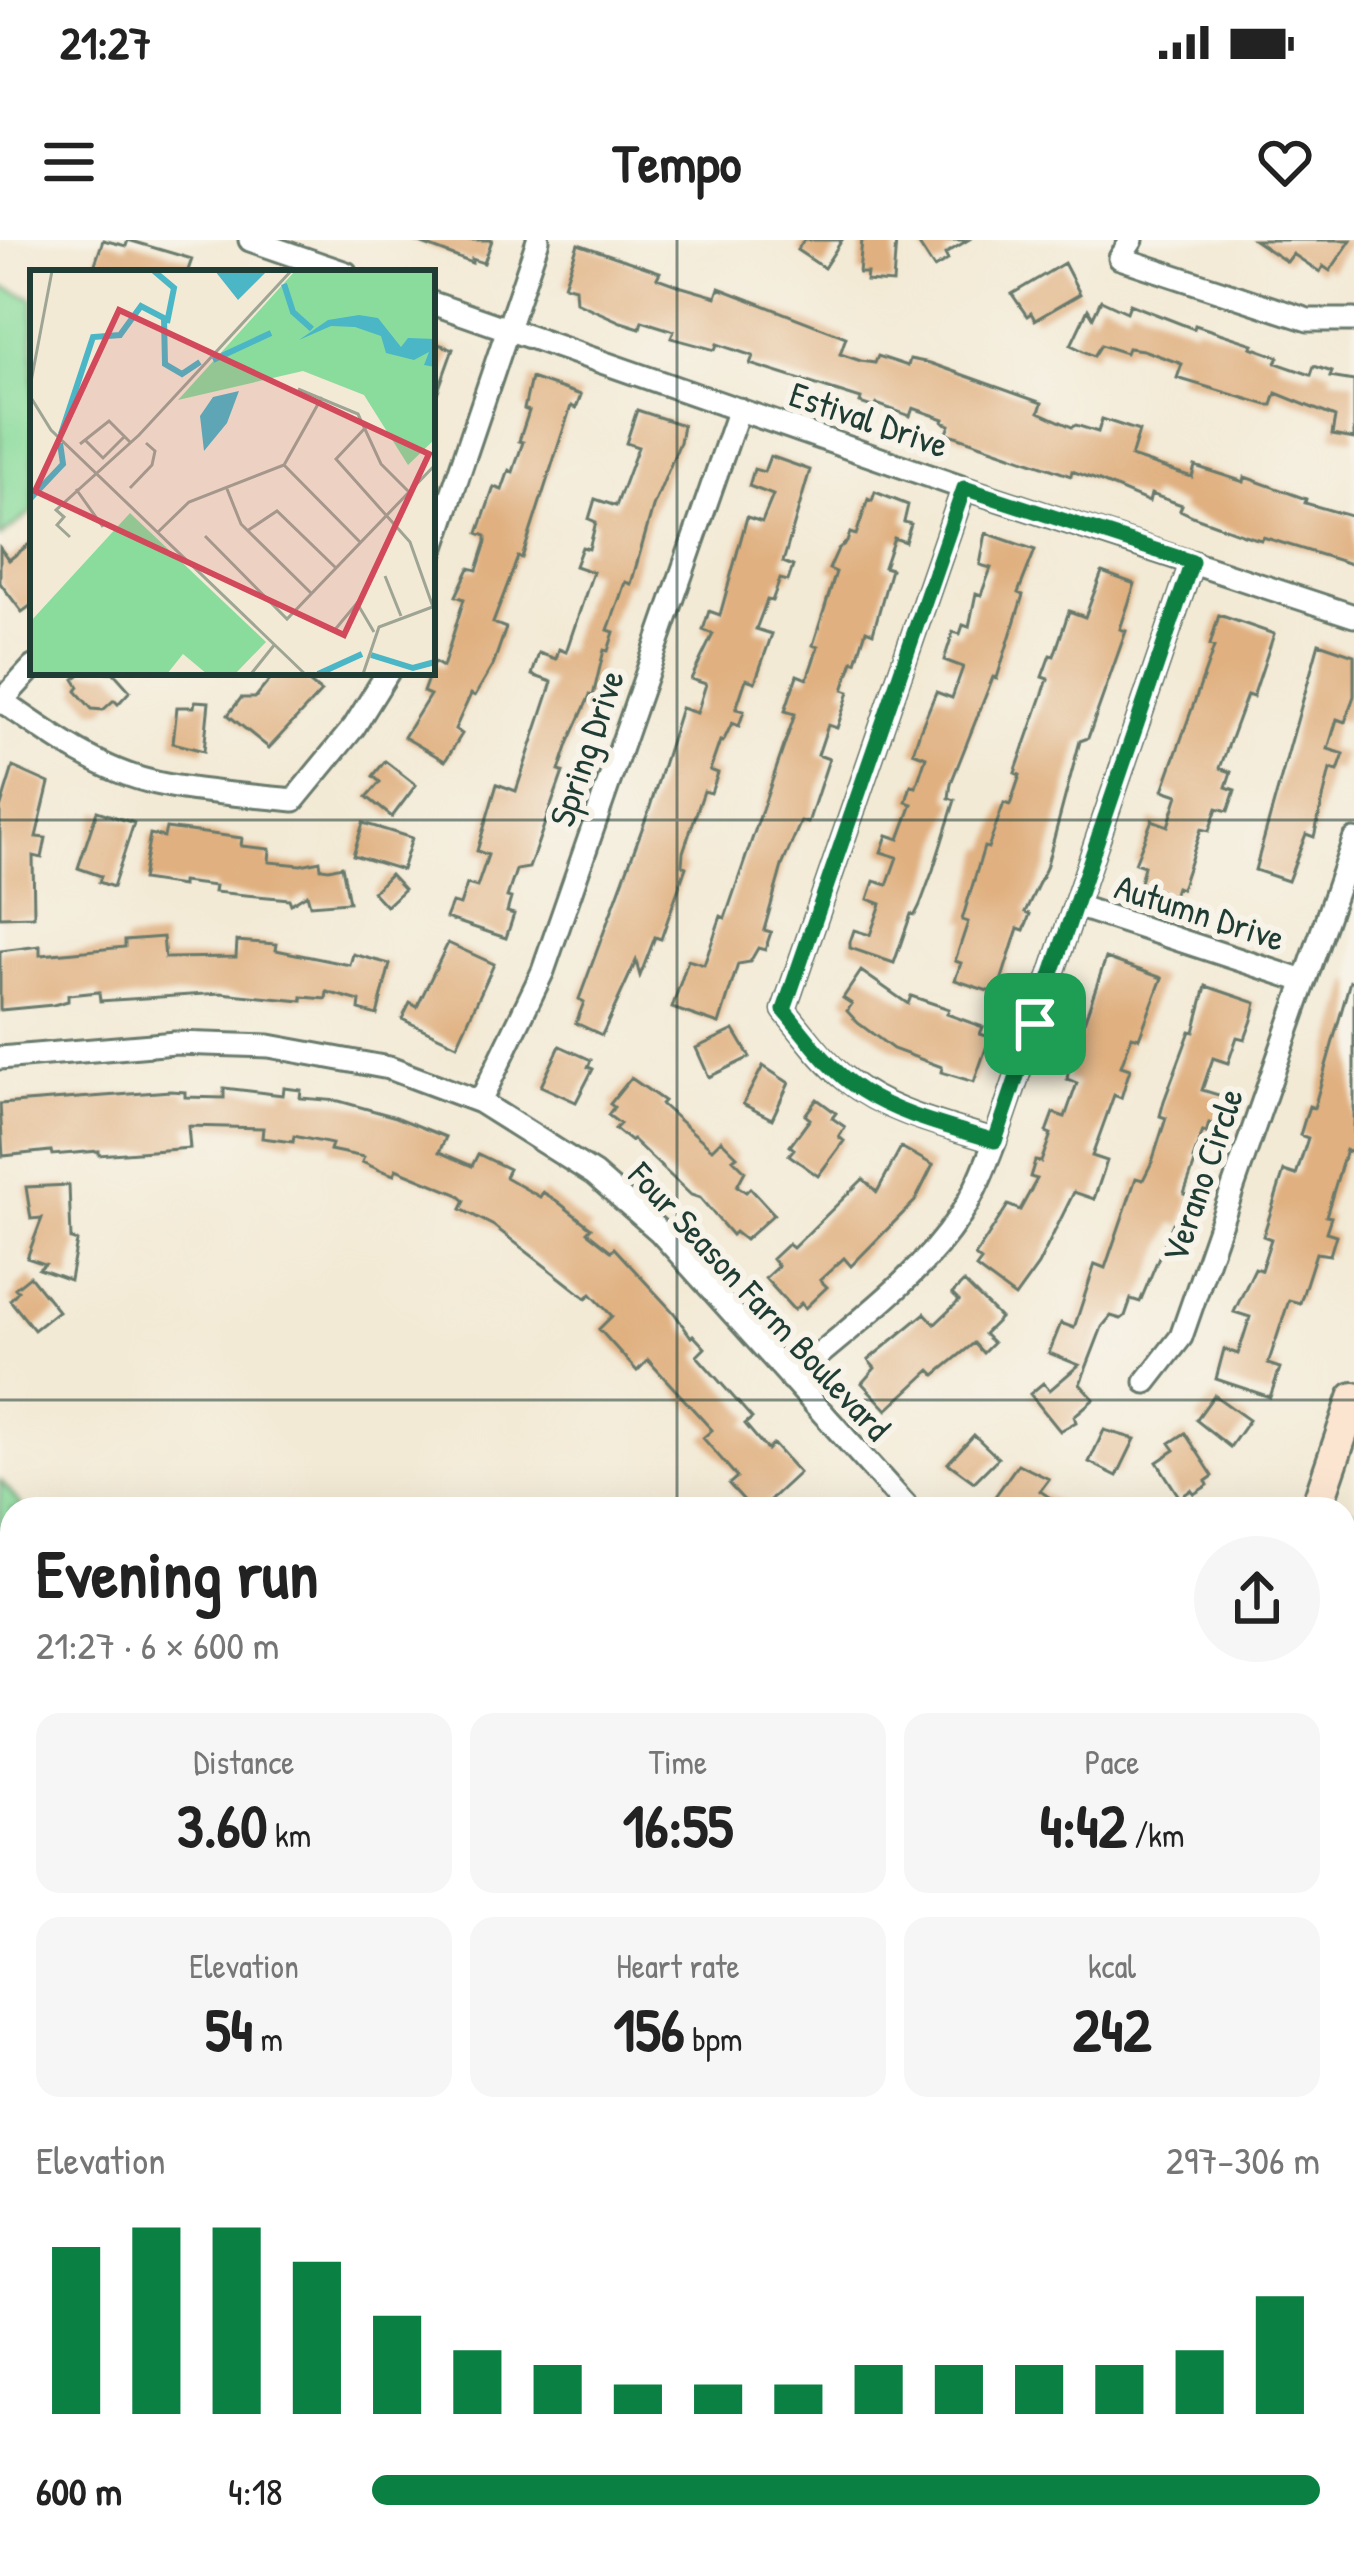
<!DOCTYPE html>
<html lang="en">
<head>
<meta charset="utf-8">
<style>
	:root { --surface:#fff; --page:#f6f6f6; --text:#222; --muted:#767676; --accent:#0b8043 }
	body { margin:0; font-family:"Patrick Hand",sans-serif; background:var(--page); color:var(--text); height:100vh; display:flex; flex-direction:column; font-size:45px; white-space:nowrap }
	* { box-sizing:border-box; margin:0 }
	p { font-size:39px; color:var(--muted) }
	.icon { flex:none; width:66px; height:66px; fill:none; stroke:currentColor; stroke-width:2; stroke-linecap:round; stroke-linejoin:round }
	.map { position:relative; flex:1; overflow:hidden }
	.panel { position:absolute; left:0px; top:1257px; width:1356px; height:1065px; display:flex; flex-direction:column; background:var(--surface); border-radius:36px 36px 0 0; box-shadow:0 12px 48px #0002 }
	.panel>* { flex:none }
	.pin { position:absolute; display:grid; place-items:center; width:102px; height:102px; color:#fff; margin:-51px; border-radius:24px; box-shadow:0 6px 18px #0006 }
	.round { display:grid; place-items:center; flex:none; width:126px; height:126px; border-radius:63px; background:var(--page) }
	.headline { display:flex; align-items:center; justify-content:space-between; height:204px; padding:0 36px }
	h1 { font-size:66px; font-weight:700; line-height:90px }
	.figures { display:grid; grid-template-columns:repeat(3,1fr); gap:18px; height:204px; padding:12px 36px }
	.figures div { display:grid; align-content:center; border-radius:24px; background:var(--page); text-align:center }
	.figures b { font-size:60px; font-weight:700 }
	.figures small { font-size:33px; font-weight:400 }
	.figures p { font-size:33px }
	.chart { height:336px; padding:24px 36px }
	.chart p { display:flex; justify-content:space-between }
	.chart svg { width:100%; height:216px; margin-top:12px; stroke:var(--accent); stroke-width:6 }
	ul { padding:0 36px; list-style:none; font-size:39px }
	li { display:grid; grid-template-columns:192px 144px 1fr; align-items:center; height:90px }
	li i { height:30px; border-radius:15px; background:var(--accent) }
	.status { display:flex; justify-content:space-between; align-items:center; height:84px; padding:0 60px; background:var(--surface); direction:ltr }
	.status svg { height:33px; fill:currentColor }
	header { display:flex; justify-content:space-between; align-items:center; height:156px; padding:0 36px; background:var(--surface); font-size:54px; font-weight:700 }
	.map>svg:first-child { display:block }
	.green { fill:#8adc9d; stroke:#548c68; stroke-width:3 }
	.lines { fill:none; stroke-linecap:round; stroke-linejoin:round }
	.stream { stroke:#4ab6c6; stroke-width:6 }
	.building { fill:#e0b080 }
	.service-casing { stroke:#697a6c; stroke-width:16 }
	.minor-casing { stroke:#697a6c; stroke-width:27 }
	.tertiary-casing { stroke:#697a6c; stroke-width:33 }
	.secondary-casing { stroke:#697a6c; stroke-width:36 }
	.service { stroke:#fff; stroke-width:10 }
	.minor { stroke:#fff; stroke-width:21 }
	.tertiary { stroke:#fff; stroke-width:27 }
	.secondary { stroke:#fce5d0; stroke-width:30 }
	.route-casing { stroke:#fff; stroke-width:24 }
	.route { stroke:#0b8043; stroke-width:15 }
	.grid { fill:none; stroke:#1f3d34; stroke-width:3; stroke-opacity:0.55 }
	.labels { text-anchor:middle; stroke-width:12; stroke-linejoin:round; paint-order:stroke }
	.street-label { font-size:36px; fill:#1f3d34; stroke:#f7f3e8 }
	.inset-river { fill:none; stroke:#4ab6c6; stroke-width:6 }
	.inset-road { fill:none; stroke:#9ea595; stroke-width:3 }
	.view { fill:#d1495b; fill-opacity:0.15; stroke:#d1495b; stroke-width:6 }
	.inset-edge { fill:none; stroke:#1f3d34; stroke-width:6 }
</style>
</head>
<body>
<div class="status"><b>21:27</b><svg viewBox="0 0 49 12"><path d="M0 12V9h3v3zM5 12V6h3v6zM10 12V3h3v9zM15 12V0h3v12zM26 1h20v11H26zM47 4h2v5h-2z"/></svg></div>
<header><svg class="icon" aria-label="menu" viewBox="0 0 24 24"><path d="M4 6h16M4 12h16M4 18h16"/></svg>Tempo<svg class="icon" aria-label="heart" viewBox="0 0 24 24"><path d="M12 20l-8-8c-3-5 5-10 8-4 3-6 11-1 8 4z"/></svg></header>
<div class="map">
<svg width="1354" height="2321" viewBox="0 0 1354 2321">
	<rect width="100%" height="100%" fill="#f7f3e8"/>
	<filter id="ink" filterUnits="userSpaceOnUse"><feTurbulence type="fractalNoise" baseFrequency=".00833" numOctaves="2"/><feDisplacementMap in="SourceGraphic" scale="24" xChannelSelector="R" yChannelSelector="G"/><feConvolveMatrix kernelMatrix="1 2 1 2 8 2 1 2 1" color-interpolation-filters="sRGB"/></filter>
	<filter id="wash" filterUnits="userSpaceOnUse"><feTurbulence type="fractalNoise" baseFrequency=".004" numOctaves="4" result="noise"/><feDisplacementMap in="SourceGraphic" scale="48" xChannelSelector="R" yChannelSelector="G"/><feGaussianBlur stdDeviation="2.7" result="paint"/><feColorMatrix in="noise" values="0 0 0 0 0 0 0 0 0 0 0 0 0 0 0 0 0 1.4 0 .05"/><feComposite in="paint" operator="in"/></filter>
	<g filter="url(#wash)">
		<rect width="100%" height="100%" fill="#f3ead5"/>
		<path class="green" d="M0 46 33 58V271L0 297Z
			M0 1240 24 1269H12V1583L0 1579Z
			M1354 1268V1715L1344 1712V1298Z"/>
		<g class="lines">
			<path class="stream" d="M0 1560 12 1569
				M0 1994 12 1989
				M0 2208 12 2211
				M1344 2296 1354 2300
				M169 2310 171 2321
				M801 2321 853 2315 872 2321
				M931 2321 950 2316"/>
		</g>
		<g id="blocks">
			<path class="building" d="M103 0 126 6 128 0 192 19 187 33H92Z
				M412 0H492L484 23 472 19V23Z
				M804 0H842L824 28 797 10Z
				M862 0H896L893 43 866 41 867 33H859Z
				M916 0H968L945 14 948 20 934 28Z
				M1254 0H1351L1330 31 1323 26 1320 32 1293 14 1287 22Z
				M578 4 660 32 657 38 682 47 716 57 719 48 846 97 840 114 861 121 875 123 878 116 908 126 910 119 930 123 1042 163 1039 172 1072 187 1076 185 1098 192 1102 179 1139 191 1131 217 1192 237 1195 226 1244 242 1245 237 1306 259 1305 263 1354 277V325L1263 297 1261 300 1244 295 1195 277 1180 270 1182 265 1151 254 1149 262 1097 240 1072 231 1071 236 1005 213 947 193 950 185 943 182 944 179 913 168 910 176 877 164 875 168 860 163 861 159 750 124 753 116 717 104 715 110 671 98 674 91 642 81 640 88 621 82 576 62 575 48 564 45Z
				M1064 23 1080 54 1035 80 1031 73 1027 76 1012 54Z
				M1101 60 1127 72 1130 64 1194 89 1195 85 1253 104 1251 107 1279 117 1276 123 1311 135 1314 126 1332 132 1330 137 1354 141V199L1332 195 1335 177 1276 153 1272 165H1267L1177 138 1182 124 1143 110 1128 108 1126 113 1101 105 1094 116 1071 105 1088 69 1093 77Z
				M432 102 453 109 434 162 432 161Z
				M531 138 581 155 576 168 571 166 522 318 518 317 493 383 506 388 493 425 475 456 471 454 455 489 462 494 445 521 404 497 430 455 423 452 434 422 443 427 464 359 456 356 469 328 477 330 486 302V296L478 293 494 247 502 250 509 230 513 232 523 202 519 201 529 171 524 169Z
				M637 170 683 185 680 202 653 267 631 344 625 342 620 357 608 390 614 392 608 411 604 410 593 456 590 455 568 504 559 531 563 532 529 628 516 630 507 657 511 658 507 672 514 674 506 698 446 678 452 663 460 665 467 644 477 647 488 615 477 611 497 544 516 551 552 442 532 435 539 413 556 419 559 409 566 412 593 332 575 326 582 307 589 309 596 282 589 279 595 259 616 266 638 207 626 203Z
				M770 216 810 230 783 322 793 326 788 341 780 339 772 361 767 360 756 389 772 394 755 442 746 439 736 469 744 471 739 486 732 483 723 502 720 501 710 530 718 533 711 553 704 551 683 612 682 625 686 627 661 699 655 697 640 736 636 721 602 795 576 783 584 762 579 759 649 570 681 468 697 473 706 444 691 439 713 394 703 390 709 371 720 375 747 277 762 282 773 255 749 246 754 229 764 232Z
				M875 252 908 265 904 282 911 284 905 302 894 298 884 327 891 329 873 393 866 390 856 422 853 421 843 450 849 452 837 488 828 485 818 515 829 519 808 583 801 581 782 626 764 690 771 692 765 710 758 708 750 722 738 724 719 784 672 768 688 720 704 725 721 676 725 678 795 474 785 471 797 435 807 439 818 407 813 405 836 332 829 329 838 309 847 302 850 293 856 295 868 259 872 261Z
				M986 293 1035 310 1018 353 1023 355 997 438 993 437 951 543 949 558 955 560 933 630 920 665 915 675 911 674 894 723 850 708V702L854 690 870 695 881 664 868 659 874 641 887 645 897 617 881 612 887 595 899 599 912 564 906 562 911 545 916 547 926 517 913 512 920 491 936 452 952 458 963 427 944 420 953 392 960 394 963 385 969 387 976 353 981 355 991 328 980 325Z
				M33 301V364L22 372 0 343V308L9 320Z
				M1102 332 1135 344 1120 389 1126 391 1088 498 1080 501 1046 628 1025 672 1030 674 1024 690 1018 688 997 754 955 740 961 723 955 721 968 682 962 680 984 607 988 608 1004 563 1010 565 1020 535 1015 533 1048 439 1042 437 1050 415 1054 416 1069 371 1085 377Z
				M1219 375 1274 394 1253 457 1247 455 1220 528 1231 532 1226 547 1235 550 1228 571 1217 568 1209 591 1201 589 1181 649 1176 647 1173 656 1140 643 1144 626 1135 623 1152 580 1168 586 1178 555 1163 550 1214 407 1210 405Z
				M1319 403 1354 415V456L1345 482 1337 479 1328 509 1344 514 1338 531 1330 529 1314 597 1306 594 1288 641 1255 630Z
				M83 432H113L130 451 118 464 114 460 103 470 92 469 76 451 79 447 74 439Z
				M276 432H297L321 452 269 508 228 475 241 458H255Z
				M195 461 209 462 204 511 173 503 177 467H194Z
				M385 521 416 545 392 577 367 557 380 542 373 536Z
				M13 527 49 543 36 597 46 598 42 618 33 616 34 676 0 677V569Z
				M97 571 134 583 113 647 99 642 101 636 78 628Z
				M363 583 412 598 402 630 353 615Z
				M166 588 242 598 241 606 270 609 269 622 301 625 320 621 321 628 329 629 342 626 349 662 310 665 307 654 291 664 289 659 214 652 215 646 182 642V646L142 640 150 594 164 597Z
				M390 634 404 649 386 666 373 652Z
				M163 697 165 718 236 717 237 701 277 704 276 710 350 725 353 714 390 724 377 775 359 770 360 761 327 752 326 759 302 757V761L221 753 100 761 99 752 68 755V761L53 765 0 770V711L40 706V715L75 712 125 707V700Z
				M448 703 494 724 457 805 402 779 410 763 417 767Z
				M1106 718 1162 738 1139 798 1132 796 1121 826 1130 829 1121 858 1114 855 1092 916 1107 921 1094 959 1074 952 1038 1025 1015 1057 976 1028 981 1021 975 1016 1008 965 1020 970 1037 939 1030 937 1035 921 1041 922 1051 894 1046 892 1053 873 1065 877 1077 843 1067 839 1070 823Z
				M861 731 908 764 911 756 949 769 947 774 983 787 980 794 990 797 974 842 941 832 942 827 893 809 858 783 847 771 852 764 843 758Z
				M1350 741H1354V913L1346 910 1326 976 1331 977 1326 992 1336 995 1330 1015 1316 1013 1300 1063 1289 1060 1268 1124 1280 1128 1270 1157 1216 1139 1224 1109 1238 1114 1250 1077 1234 1072 1255 1028 1261 1030 1271 999 1263 996 1284 931 1296 935 1308 898 1300 895 1309 866 1314 868Z
				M1206 746 1256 763 1252 780 1245 799 1237 797 1228 823 1213 818 1202 850 1225 857 1216 886 1209 883 1206 893 1203 891 1193 919 1196 920 1184 954 1190 956 1182 986 1173 983 1140 1062 1131 1059 1125 1076 1121 1079 1111 1076 1102 1087 1080 1144 1094 1159 1074 1176 1076 1182 1060 1191 1030 1154 1043 1143 1050 1150 1079 1125 1049 1113 1061 1083 1074 1088 1095 1024 1105 1028 1136 938 1143 940 1152 922 1166 878 1160 876 1164 861 1190 791 1194 792Z
				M734 790 750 817 709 837 696 808Z
				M560 806 591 820 588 827 593 829 576 862 541 846Z
				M763 826 789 843 772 879 743 864Z
				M631 838 664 861 661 864 712 909 721 900 737 916 733 919 745 931 737 946 746 952 750 948 774 974 745 1000 735 992 732 995 700 958 691 955 632 899 630 901 615 889 620 884 608 875 614 867 610 864Z
				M224 848 283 855 284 848 301 850 300 858 339 861 396 877 446 897 439 912 472 926 478 914 509 929 505 937 540 957 543 952 557 961 591 988 587 992 611 1011 614 1008 674 1073 691 1097 693 1095 705 1108 697 1116 752 1178 745 1184 767 1210 773 1204 799 1233 760 1269H752L729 1244 737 1237 703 1198 712 1190 648 1120 637 1131 599 1089 612 1076 591 1054 586 1058 494 986 461 969 465 961 457 954 396 929 394 935 380 930 362 922 364 917 330 910 332 904 294 896 293 902 262 898 263 888 188 886 190 908 99 915V911L52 915 51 911 3 916 0 864 170 851 185 852V857L224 858Z
				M817 859 836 873 832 878 845 887 839 897 844 901 818 936 789 915 794 909 790 906 810 879 805 875Z
				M901 907 933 925 915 961 851 1026 844 1018 820 1040 827 1047 805 1068 801 1063 794 1070 765 1038 778 1026 772 1019 788 1004 793 1008 863 939 877 952Z
				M69 945 71 999 77 1001 70 1040 39 1029 45 1024 27 1018 42 978 31 979 26 947Z
				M30 1036 58 1071 34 1090 10 1060 18 1051 15 1048Z
				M964 1042 1000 1078 984 1094 993 1103 983 1113 974 1103 935 1135 930 1130 887 1170 862 1143 875 1128 868 1120 925 1073 935 1084 959 1061 952 1054Z
				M1214 1155 1249 1180 1230 1207 1196 1180Z
				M1104 1190 1135 1199 1117 1236 1089 1222Z
				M1185 1193 1213 1236 1206 1241 1208 1245 1194 1254 1191 1250 1180 1258 1157 1222 1175 1210 1170 1203Z
				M974 1195 998 1218 974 1242 948 1223Z
				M1018 1224 1049 1239 1040 1251 1067 1269H986Z"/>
		</g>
	</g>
	<g filter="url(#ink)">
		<use href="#blocks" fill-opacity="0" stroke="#697a6c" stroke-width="3"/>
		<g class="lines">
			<g class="service-casing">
				<path id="service" d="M1344 1815 1354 1807
					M1344 1860 1354 1864
					M1344 2107 1354 2112"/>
			</g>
			<g class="minor-casing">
				<path id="minor" d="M250 0 346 33
					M1132 0 1120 18 1308 80H1354
					M432 63 964 248 1354 376
					M964 248 784 770C804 794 822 821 847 840 889 873 945 885 995 901
					M432 313 538 0
					M2 461C49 494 98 530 156 543 201 553 249 555 294 560L354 487 388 432
					M0 463 33 427
					M1076 666 1304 741
					M0 818 175 803 269 806 389 828 480 862 594 934 659 991 909 1269
					M480 862 543 731 739 169
					M791 1139C847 1089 917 1041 959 977 975 953 985 927 995 901L1192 322
					M1146 1142 1181 1097 1354 600"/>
			</g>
			<g class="tertiary-casing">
				<path id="tertiary" d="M0 1611 12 1615"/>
			</g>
			<g class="secondary-casing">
				<path id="secondary" d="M1316 1269 1354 1158
					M960 2321 963 2310"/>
			</g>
			<use href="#service" class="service"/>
			<use href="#minor" class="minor"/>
			<use href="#tertiary" class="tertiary"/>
			<use href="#secondary" class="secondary"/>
		</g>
	</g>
	<g class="lines" filter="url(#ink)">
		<g class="route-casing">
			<path id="route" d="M964 248 1192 322 995 901C951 887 901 876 862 851 830 831 808 799 784 770Z"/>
		</g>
		<use href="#route" class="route"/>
	</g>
	<path class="grid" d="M677 0V1269M0 580H1354M0 1160H1354M0 1741H12M1344 1741H1354M677 2310V2321"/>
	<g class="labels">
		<g class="street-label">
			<text transform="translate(869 179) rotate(19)" y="13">Estival Drive</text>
			<text transform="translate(586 508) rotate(-71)" y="13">Spring Drive</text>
			<text transform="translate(1200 672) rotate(18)" y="13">Autumn Drive</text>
			<text transform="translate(1202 935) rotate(-71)" y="13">Verano Circle</text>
			<text transform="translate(760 1061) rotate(47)" y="13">Four Season Farm Boulevard</text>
		</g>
	</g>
	<g transform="translate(30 30)">
		<rect width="405" height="405" fill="#f3ead5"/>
		<path d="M265 1H405V169L378 195 334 125 273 101 148 130ZM100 243 236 372 205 404H177L153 384 137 404H0V352Z" fill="#8adc9d"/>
		<path d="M185 1H237L208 30ZM329 45 348 48 371 77 378 68 405 69V97L394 95 399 82 384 90 356 83 351 66 325 57 301 56 269 70 298 50ZM209 121 197 153 174 181 170 146 183 127Z" fill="#4ab6c6"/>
		<path class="inset-river" d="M124 1 144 18 137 53M254 14 263 42 282 59M183 90 241 63M31 164 63 67 90 65 111 36 134 48 135 94 152 104 170 92M0 229 33 194 30 173M341 385 383 398 405 392M288 404 332 384"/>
		<path class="inset-road" d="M0 117 22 1M268 119 328 144 351 194 379 222M0 126 21 160 275 404M337 156 306 189 380 272 403 337M55 170 73 188 95 166M50 174 79 151 101 173M254 195 330 272M100 218 122 195 125 181 116 173M46 219 73 257M197 219 211 254 281 323M217 261 247 241 306 298M128 262 159 232 254 195 292 127M175 266 257 349 405 195M40 267 27 255 34 247 26 240 109 165 261 1M355 306 371 346M303 362 327 333 344 362M221 404 245 374M333 404 349 357 405 336"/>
		<path class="view" d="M89 40 399 184 314 365 5 221Z"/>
		<rect width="405" height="405" class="inset-edge"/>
	</g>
</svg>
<div class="pin" style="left:1035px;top:784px;background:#1e9e55"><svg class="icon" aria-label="arrive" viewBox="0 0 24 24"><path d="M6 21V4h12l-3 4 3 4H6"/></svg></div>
<section class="panel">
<div class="headline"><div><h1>Evening run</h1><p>21:27 · 6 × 600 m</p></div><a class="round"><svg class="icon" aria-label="share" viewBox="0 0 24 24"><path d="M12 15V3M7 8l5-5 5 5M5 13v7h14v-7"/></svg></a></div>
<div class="figures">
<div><p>Distance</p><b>3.60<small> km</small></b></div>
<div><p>Time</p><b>16:55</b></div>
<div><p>Pace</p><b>4:42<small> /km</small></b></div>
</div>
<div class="figures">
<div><p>Elevation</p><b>54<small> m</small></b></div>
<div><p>Heart rate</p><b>156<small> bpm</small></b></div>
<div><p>kcal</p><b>242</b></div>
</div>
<div class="chart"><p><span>Elevation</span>297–306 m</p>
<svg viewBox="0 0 160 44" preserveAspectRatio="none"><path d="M5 44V10M15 44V6M25 44V6M35 44V13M45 44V24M55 44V31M65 44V34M75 44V38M85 44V38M95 44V38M105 44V34M115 44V34M125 44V34M135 44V34M145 44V31M155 44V20"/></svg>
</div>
<ul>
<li><b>600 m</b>4:18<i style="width:100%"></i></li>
</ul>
</section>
</div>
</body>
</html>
